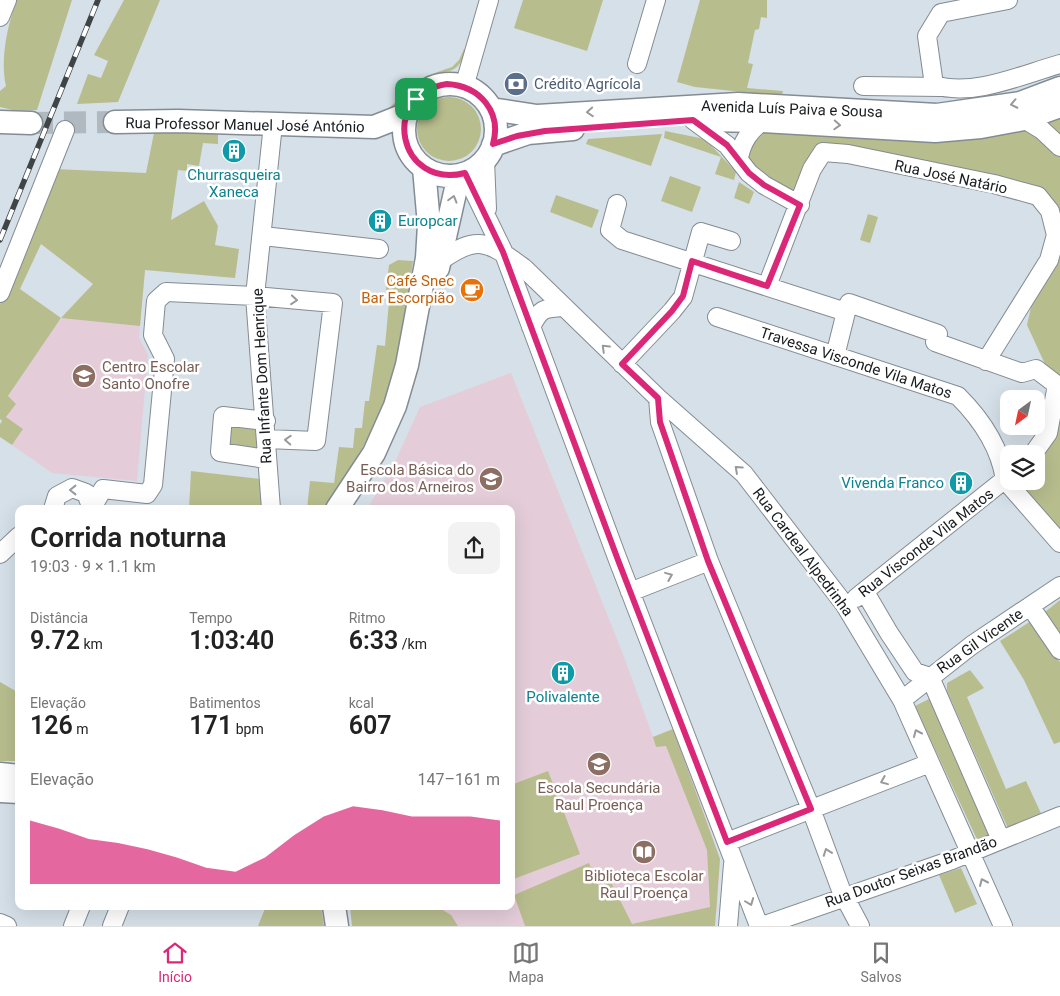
<!DOCTYPE html>
<html lang="pt">
<head>
<meta charset="utf-8">
<style>
	:root { --surface:#fff; --page:#f2f2f2; --text:#222; --muted:#767676; --line:#e0e0e0; --accent:#db2777 }
	body { margin:0; font-family:Roboto,sans-serif; background:var(--page); color:var(--text); height:100vh; display:flex; flex-direction:column; font-size:19px; white-space:nowrap }
	* { box-sizing:border-box; margin:0 }
	p { font-size:16px; color:var(--muted) }
	.icon { flex:none; width:28px; height:28px; fill:none; stroke:currentColor; stroke-width:2; stroke-linecap:round; stroke-linejoin:round }
	.map { position:relative; flex:1; overflow:hidden }
	.side { position:absolute; left:15px; top:505px; width:500px; height:405px; display:flex; flex-direction:column; background:var(--surface); border-radius:10px; box-shadow:0 5px 20px #0002 }
	.side>* { flex:none }
	.needle { width:32px; rotate:213deg }
	.controls { position:absolute; left:1000px; top:390px; display:grid; gap:10px }
	.controls a { display:grid; place-items:center; width:45px; height:45px; border-radius:10px; background:var(--surface); box-shadow:0 5px 20px #0002; font-size:25px }
	.pin { position:absolute; display:grid; place-items:center; width:42px; height:42px; color:#fff; margin:-21px; border-radius:10px; box-shadow:0 2px 8px #0006 }
	.round { display:grid; place-items:center; flex:none; width:52px; height:52px; border-radius:10px; background:var(--page) }
	.summary { display:flex; align-items:center; justify-content:space-between; height:85px; padding:0 15px }
	h1 { font-size:28px; font-weight:600; line-height:38px }
	.stats { display:grid; grid-template-columns:repeat(3,1fr); gap:8px; height:85px; padding:5px 15px }
	.stats div { display:grid; align-content:center }
	.stats b { font-size:25px; font-weight:600 }
	.stats small { font-size:14px; font-weight:400 }
	.stats p { font-size:14px }
	.chart { height:140px; padding:10px 15px }
	.chart p { display:flex; justify-content:space-between }
	.chart svg { width:100%; height:90px; margin-top:5px; fill:var(--accent); opacity:.7 }
	.tabs { display:flex; justify-content:space-around; align-items:center; height:70px; border-top:1px solid var(--line); background:var(--surface); font-size:14px; color:var(--muted) }
	.tabs a { display:grid; justify-items:center; gap:2px }
	.tabs .current { color:var(--accent) }
	.map>svg:first-child { display:block }
	.education { fill:#e4cdd9 }
	.green { fill:#b8bd8e; fill-rule:evenodd }
	.lines { fill:none; stroke-linecap:round; stroke-linejoin:round }
	.major-tunnel { stroke:#b0b9c0; stroke-width:22; stroke-dasharray:22 11; stroke-linecap:butt }
	.minor-casing { stroke:#838c93; stroke-width:20 }
	.major-casing { stroke:#838c93; stroke-width:25 }
	.minor { stroke:#fff; stroke-width:18 }
	.major { stroke:#fff; stroke-width:22 }
	.rail-casing { stroke:#3f4447; stroke-width:5.5 }
	.rail { stroke:#fff; stroke-width:4; stroke-dasharray:11; stroke-linecap:butt }
	.oneway { stroke:#97999a }
	.route-casing { stroke:#fff; stroke-width:10 }
	.route { stroke:#db2777; stroke-width:6 }
	.labels { text-anchor:middle; stroke-width:5; stroke-linejoin:round; paint-order:stroke }
	.service-label { font-size:15px; fill:#4e5e75; stroke:#fff; text-anchor:start }
	.street-label { font-size:15px; fill:#181c1e; stroke:#fff }
	.culture-label { font-size:15px; fill:#0d838f; stroke:#fff }
	.food-label { font-size:15px; fill:#c56008; stroke:#fff; text-anchor:end }
	.education-label { font-size:15px; fill:#785e54; stroke:#fff }
</style>
</head>
<body>
<div class="map">
<svg width="1060" height="926" viewBox="0 0 1060 926">
	<rect width="100%" height="100%" fill="#d6e0e8"/>
	<path class="education" d="M145 270 139 337 148 355 137 481 52 473 12 445 23 429 6 417 16 404 8 397 56 325 93 284Z
		M511 373 623 654 653 737 673 729 689 769 720 859 717 912 659 926H352L350 906H511V509H367L394 464 420 407Z"/>
	<path class="green" d="M17 0H72L37 110 17 111 0 107V91L6 86C0 61 7 25 17 0Z
		M124 0H160L118 102 77 104 88 74 101 78 108 61 94 55Z
		M523 0H603L587 51 514 28Z
		M700 0H767V18L761 17 759 29 755 30 748 63 753 64 747 88 783 91 782 96 695 87 677 82Z
		M464 49 466 50C457 79 445 67 426 79 411 88 400 112 382 116 378 118 371 116 367 116L383 113 426 76 452 67 459 60Z
		M417 129a32 32 0 1 1 64 0a32 32 0 1 1-64 0Z
		M1060 106V255L1053 259 1060 257V530L1016 481H1036V454L1056 388 1027 325 1034 294 1056 237 1031 196 832 153 800 205 749 173 742 145 751 130Z
		M665 131 705 139 736 172 734 180 715 174 721 157 664 138Z
		M154 133H218V144L203 143 199 166 187 164V171L178 170 171 220 204 201 218 226 215 245 239 249 235 278 145 270 140 326 61 318 8 396 16 404 6 417 23 429 12 445 0 437V424L2 421 0 419V304L55 169 146 173ZM41 244 93 284 61 318 20 289Z
		M662 134 651 166 586 144 588 139Z
		M670 176 701 187 692 212 661 201Z
		M739 182 754 192 749 204 734 198Z
		M556 195 599 210 592 228 550 212Z
		M868 214 878 217 870 243 860 240Z
		M398 260 413 261C406 307 403 356 386 400 371 439 346 474 323 509H307L310 481 334 483 339 447 353 448 355 428H362L365 401H369L377 345 385 346 390 291 386 290 389 265Z
		M223 416 266 421V459L220 452Z
		M191 471 261 479 262 509H189Z
		M1060 600V635L1045 612Z
		M1031 621 1060 662V742L1054 744 1024 680 1000 641Z
		M970 670 984 688 967 697 1006 789 1026 781 1045 822 1010 833 947 691V683Z
		M0 682 19 693V761H0Z
		M931 698 996 838 981 848 915 706Z
		M673 729 720 859 715 926H525L514 895 589 863 599 887 611 882 632 924 710 907 707 850 666 746 656 747 653 737Z
		M548 771 580 854 511 880V785Z
		M961 868 977 904 955 913 939 875Z
		M266 906H321L324 926H258Z
		M350 906H421L425 910 436 906 451 915 458 926H352Z"/>
	<g class="lines">
		<path class="major-tunnel" d="M31 123 115 122"/>
		<g class="minor-casing">
			<path id="minor" d="M1008 0 941 13 927 36 934 85C974 97 1021 75 1060 64
				M0 17 7 0
				M637 64 656 0
				M863 86 941 87
				M464 87 489 0
				M1024 119 1042 130 1060 147
				M693 120 727 145 749 173 764 185 800 205
				M739 158C742 141 750 131 762 121
				M485 160 487 209
				M465 173 503 251 618 560 759 926
				M617 204 610 230 622 240 846 312 849 303 938 334 935 342 1022 373 1036 369 1057 385 1048 433 1033 454
				M263 236 379 249
				M439 262C478 233 488 242 524 268L658 398 744 474 845 605 902 700 1003 926
				M767 286 812 169 823 152 848 154 994 184 1038 196 1050 211 1056 235 1049 260 986 361
				M0 293 65 130
				M717 317 958 396C981 419 1000 446 1005 480
				M531 327C540 309 543 308 563 307
				M835 356 846 312
				M622 364 672 311 683 297 701 232 731 241
				M658 398 660 422 709 561 811 809 841 890 860 926
				M266 421 223 416 220 452 266 459
				M1005 480 1060 543
				M93 506 103 489 147 494 153 485 165 359 153 335 156 301 166 292 255 296 333 303 316 441 266 439
				M53 509 57 496 72 488 86 493 92 509
				M271 509 255 296 273 124
				M0 554 19 536
				M630 592 709 561
				M865 592 889 633 915 672 930 677 1001 840
				M856 598 1009 476
				M1030 606 1060 650
				M902 700 972 645 1060 586
				M727 842 930 763
				M0 923 7 926
				M73 926 81 906
				M112 926 120 906
				M728 926 733 864
				M762 926 952 860 1060 816"/>
		</g>
		<g class="major-casing">
			<path id="major" d="M404 130a46 46 0 1 1 92 0a46 46 0 1 1-92 0Z
				M491 109 537 116 738 104 937 115 1020 103 1060 88
				M704 120 762 121 935 131 981 127 1024 119 1060 106
				M0 122 31 123
				M115 122 178 121 374 127 407 114
				M493 145 528 133 573 129
				M438 268 459 175
				M337 509 374 453 395 406 407 365 427 258 429 225 424 168
				M0 774 19 776
				M0 791 19 792
				M334 906 337 926"/>
		</g>
		<use href="#minor" class="minor"/>
		<use href="#major" class="major"/>
		<g class="rail-casing">
			<path id="rail" d="M0 240 98 0"/>
		</g>
		<use href="#rail" class="rail"/>
	</g>
	<defs><path id="oneway-chevron" d="M-2-3.5L2.5 0L-2 3.5" fill="none" stroke-width="1.6" stroke-linecap="round" stroke-linejoin="round" transform="scale(1.25)"/></defs>
	<g class="oneway">
		<use href="#oneway-chevron" transform="translate(1014 104) rotate(168)"/>
		<use href="#oneway-chevron" transform="translate(590 112) rotate(176)"/>
		<use href="#oneway-chevron" transform="translate(837 125) rotate(3)"/>
		<use href="#oneway-chevron" transform="translate(453 199) rotate(-74)"/>
		<use href="#oneway-chevron" transform="translate(294 300) rotate(5)"/>
		<use href="#oneway-chevron" transform="translate(605 348) rotate(-136)"/>
		<use href="#oneway-chevron" transform="translate(288 440) rotate(-177)"/>
		<use href="#oneway-chevron" transform="translate(738 469) rotate(-138)"/>
		<use href="#oneway-chevron" transform="translate(73 490) rotate(180)"/>
		<use href="#oneway-chevron" transform="translate(669 576) rotate(-22)"/>
		<use href="#oneway-chevron" transform="translate(917 733) rotate(-114)"/>
		<use href="#oneway-chevron" transform="translate(884 781) rotate(158)"/>
		<use href="#oneway-chevron" transform="translate(827 852) rotate(-110)"/>
		<use href="#oneway-chevron" transform="translate(983 882) rotate(-114)"/>
		<use href="#oneway-chevron" transform="translate(750 902) rotate(69)"/>
	</g>
	<g class="lines">
		<g class="route-casing">
			<path id="route" d="M447 84C480 86 502 112 493 144L517 136 545 131 693 120 727 145 749 173 764 185 800 205 767 286 692 261 683 296 672 311 622 364 658 398 660 422 708 561 811 809 727 842 618 560 503 252 465 173C399 190 378 95 447 84Z"/>
		</g>
		<use href="#route" class="route"/>
	</g>
	<defs>
		<g id="bank-disc" transform="scale(1.25)"><circle r="9.5" fill="#5c6f8a" stroke="#fff"/><path d="M-6-4H6V4H-6ZM0-2.3a2.3 2.3 0 1 0 0 4.6a2.3 2.3 0 1 0 0-4.6Z" fill="#fff"/></g>
		<g id="building-disc" transform="scale(1.25)"><circle r="9.5" fill="#0f9aa8" stroke="#fff"/><path d="M-4-6H4V6H1V3H-1V6H-4ZM-2.5-4.3h1.7v1.8h-1.7ZM.8-4.3h1.7v1.8H.8ZM-2.5-1h1.7V.8h-1.7ZM.8-1h1.7V.8H.8Z" fill="#fff"/></g>
		<g id="cafe-disc" transform="scale(1.25)"><circle r="9.5" fill="#e8710a" stroke="#fff"/><path d="M-5.5-4.5H6V0H3Q3 3.5 0 3.5H-2.5Q-5.5 3.5-5.5 0ZM3-3.2v2h1.7v-2ZM-6 4.5H4V6H-6Z" fill="#fff"/></g>
		<g id="school-disc" transform="scale(1.25)"><circle r="9.5" fill="#8d6e63" stroke="#fff"/><path d="M0-5L7-2L0 1L-7-2ZM-4 1L0 2.5L4 1V4Q0 6-4 4Z" fill="#fff"/></g>
		<g id="library-disc" transform="scale(1.25)"><circle r="9.5" fill="#8d6e63" stroke="#fff"/><path d="M-6-4Q-3-5.5-.7-3.5V5Q-3 3-6 4ZM6-4Q3-5.5 .7-3.5V5Q3 3 6 4Z" fill="#fff"/></g>
	</defs>
	<g fill-rule="evenodd">
		<use href="#bank-disc" x="516" y="84"/>
		<use href="#building-disc" x="234" y="151"/>
		<use href="#building-disc" x="380" y="221"/>
		<use href="#cafe-disc" x="472" y="290"/>
		<use href="#school-disc" x="84" y="376"/>
		<use href="#school-disc" x="491" y="479"/>
		<use href="#building-disc" x="961" y="483"/>
		<use href="#building-disc" x="563" y="673"/>
		<use href="#school-disc" x="599" y="764"/>
		<use href="#library-disc" x="644" y="852"/>
	</g>
	<g class="labels">
		<g class="service-label">
			<text x="534" y="89">Crédito Agrícola</text>
		</g>
		<g class="street-label">
			<text transform="translate(792 109) rotate(2)" y="5">Avenida Luís Paiva e Sousa</text>
			<text transform="translate(245 125) rotate(1)" y="5">Rua Professor Manuel José António</text>
			<text transform="translate(951 177) rotate(12)" y="5">Rua José Natário</text>
			<text transform="translate(856 363) rotate(18)" y="5">Travessa Visconde Vila Matos</text>
			<text transform="translate(262 376) rotate(-93)" y="5">Rua Infante Dom Henrique</text>
			<text transform="translate(926 543) rotate(-38)" y="5">Rua Visconde Vila Matos</text>
			<text transform="translate(803 552) rotate(53)" y="5">Rua Cardeal Alpedrinha</text>
			<text transform="translate(980 641) rotate(-35)" y="5">Rua Gil Vicente</text>
			<text transform="translate(911 872) rotate(-20)" y="5">Rua Doutor Seixas Brandão</text>
		</g>
		<g class="culture-label">
			<text x="234" y="180">Churrasqueira<tspan x="234" dy="17">Xaneca</tspan></text>
			<text x="398" y="226" text-anchor="start">Europcar</text>
			<text x="944" y="488" text-anchor="end">Vivenda Franco</text>
			<text x="563" y="702">Polivalente</text>
		</g>
		<g class="food-label">
			<text x="454" y="286">Café Snec<tspan x="454" dy="17">Bar Escorpião</tspan></text>
		</g>
		<g class="education-label">
			<text x="102" y="372" text-anchor="start">Centro Escolar<tspan x="102" dy="17">Santo Onofre</tspan></text>
			<text x="474" y="475" text-anchor="end">Escola Básica do<tspan x="474" dy="17">Bairro dos Arneiros</tspan></text>
			<text x="599" y="793">Escola Secundária<tspan x="599" dy="17">Raul Proença</tspan></text>
			<text x="644" y="881">Biblioteca Escolar<tspan x="644" dy="17">Raul Proença</tspan></text>
		</g>
	</g>
</svg>
<div class="controls">
<a><svg class="needle" viewBox="-14 -14 28 28"><path d="M0-13l5 13h-10z" fill="#e53935"/><path d="M0 13l5-13h-10z" fill="#767676"/></svg></a>
<a><svg class="icon" aria-label="layers" viewBox="0 0 24 24"><path d="M12 4l9 5-9 5-9-5zM3 14l9 5 9-5"/></svg></a>
</div>
<div class="pin" style="left:416px;top:99px;background:#1e9e55"><svg class="icon" aria-label="arrive" viewBox="0 0 24 24"><path d="M6 21V4h12l-3 4 3 4H6"/></svg></div>
<section class="side">
<div class="summary"><div><h1>Corrida noturna</h1><p>19:03 · 9 × 1.1 km</p></div><a class="round"><svg class="icon" aria-label="share" viewBox="0 0 24 24"><path d="M12 15V3M7 8l5-5 5 5M5 13v7h14v-7"/></svg></a></div>
<div class="stats">
<div><p>Distância</p><b>9.72<small> km</small></b></div>
<div><p>Tempo</p><b>1:03:40</b></div>
<div><p>Ritmo</p><b>6:33<small> /km</small></b></div>
</div>
<div class="stats">
<div><p>Elevação</p><b>126<small> m</small></b></div>
<div><p>Batimentos</p><b>171<small> bpm</small></b></div>
<div><p>kcal</p><b>607</b></div>
</div>
<div class="chart"><p><span>Elevação</span>147–161 m</p>
<svg viewBox="0 0 160 44" preserveAspectRatio="none"><path d="M0 44V13L10 17L20 22L30 24L40 27L50 31L60 36L70 38L80 31L90 20L100 11L110 6L120 8L130 11L140 11L150 11L160 13V44z"/></svg>
</div>
</section>
</div>
<nav class="tabs">
<a class="current"><svg class="icon" aria-label="home" viewBox="0 0 24 24"><path d="M3 11l9-7 9 7M6 9v11h12V9"/></svg>Início</a>
<a><svg class="icon" aria-label="map" viewBox="0 0 24 24"><path d="M3 6l6-2 6 2 6-2v14l-6 2-6-2-6 2zM9 4v14M15 6v14"/></svg>Mapa</a>
<a><svg class="icon" aria-label="saved" viewBox="0 0 24 24"><path d="M7 4h10v16l-5-4-5 4z"/></svg>Salvos</a>
</nav>
</body>
</html>
